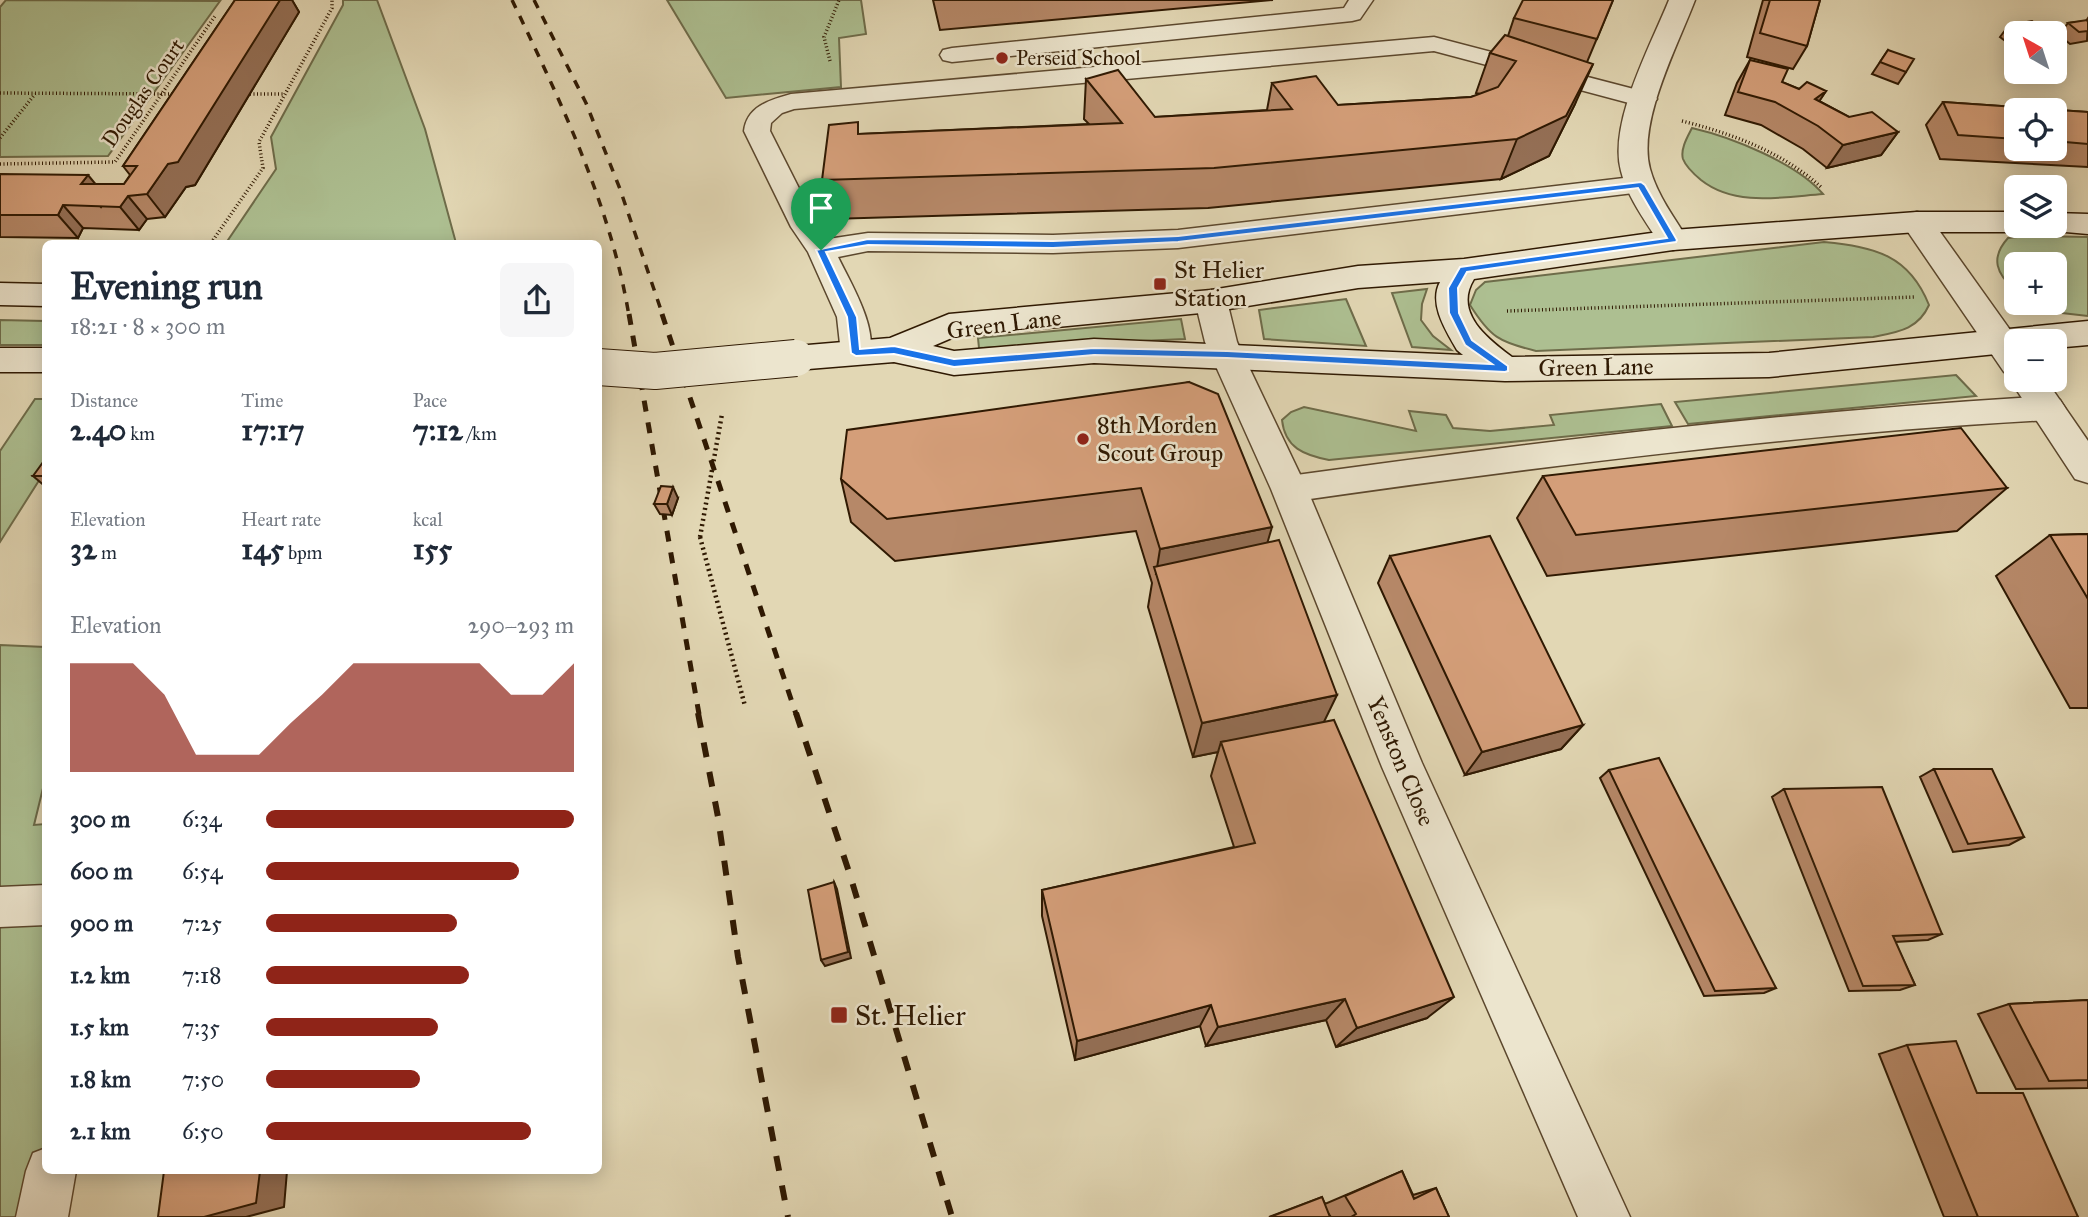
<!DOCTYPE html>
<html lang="en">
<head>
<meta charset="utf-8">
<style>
	:root { --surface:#fff; --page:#f6f6f7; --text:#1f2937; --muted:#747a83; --accent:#8f2418 }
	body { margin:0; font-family:"IM FELL Great Primer",serif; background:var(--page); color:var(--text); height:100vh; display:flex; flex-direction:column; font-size:26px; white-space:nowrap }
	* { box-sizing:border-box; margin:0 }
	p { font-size:23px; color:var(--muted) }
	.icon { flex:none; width:38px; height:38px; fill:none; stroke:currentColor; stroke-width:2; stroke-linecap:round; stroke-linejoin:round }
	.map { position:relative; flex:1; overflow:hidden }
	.details { position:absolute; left:42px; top:240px; width:560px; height:934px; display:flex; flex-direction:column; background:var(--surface); border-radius:10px; box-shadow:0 4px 18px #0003 }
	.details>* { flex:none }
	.needle { width:46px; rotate:321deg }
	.tools { position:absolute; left:2004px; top:21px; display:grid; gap:14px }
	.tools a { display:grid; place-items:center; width:63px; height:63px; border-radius:10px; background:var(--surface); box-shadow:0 4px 18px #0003; font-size:35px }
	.pin { position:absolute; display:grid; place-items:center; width:60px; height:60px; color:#fff; margin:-72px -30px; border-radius:50% 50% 50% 0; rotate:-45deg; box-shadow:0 0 7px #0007 }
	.pin .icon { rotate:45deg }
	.round { display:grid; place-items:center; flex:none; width:74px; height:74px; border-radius:10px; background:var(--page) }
	.summary { display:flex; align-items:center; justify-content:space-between; height:119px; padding:0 28px }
	h1 { font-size:38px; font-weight:700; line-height:52px }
	.metrics { display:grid; grid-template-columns:repeat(3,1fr); gap:10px; height:119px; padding:7px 28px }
	.metrics div { display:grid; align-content:center }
	.metrics b { font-size:30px; font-weight:700 }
	.metrics small { font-size:19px; font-weight:400 }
	.metrics p { font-size:19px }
	.chart { height:196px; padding:14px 28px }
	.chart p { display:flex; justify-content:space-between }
	.chart svg { width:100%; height:126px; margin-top:7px; fill:var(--accent); opacity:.7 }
	ul { padding:0 28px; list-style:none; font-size:23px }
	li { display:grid; grid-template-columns:112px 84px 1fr; align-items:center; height:52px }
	li i { height:18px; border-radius:9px; background:var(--accent) }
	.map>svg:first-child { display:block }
	.green { fill:#adbf91; stroke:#6e6c4a; stroke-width:2 }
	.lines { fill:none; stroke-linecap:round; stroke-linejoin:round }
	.service-casing { stroke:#5c482e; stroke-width:3 }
	.minor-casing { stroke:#5c482e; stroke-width:3 }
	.secondary-casing { stroke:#2f1902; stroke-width:3 }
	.path-far1 { stroke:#2f1902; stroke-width:3.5; stroke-dasharray:1 2.5; stroke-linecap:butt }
	.path { stroke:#2f1902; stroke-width:4.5; stroke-dasharray:2 3.5; stroke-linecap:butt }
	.service { fill:#ece5ce; fill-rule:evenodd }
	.minor { fill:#ece5ce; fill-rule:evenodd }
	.secondary { fill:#ece5ce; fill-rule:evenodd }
	.rail-far2 { stroke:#2f1902; stroke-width:3.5; stroke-dasharray:9 9; stroke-linecap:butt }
	.rail-far1 { stroke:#2f1902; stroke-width:5; stroke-dasharray:11 11; stroke-linecap:butt }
	.rail { stroke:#2f1902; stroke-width:6; stroke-dasharray:15 15; stroke-linecap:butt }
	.secondary-bridge-casing { stroke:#2f1902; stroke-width:38; stroke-linecap:butt }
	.path-bridge { stroke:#2f1902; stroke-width:4.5; stroke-dasharray:2 3.5; stroke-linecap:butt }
	.secondary-bridge { stroke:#ece5ce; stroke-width:36 }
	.wall { fill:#b68868; stroke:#2f1902; stroke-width:2; fill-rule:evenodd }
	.shaded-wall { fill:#946f55; stroke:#2f1902; stroke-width:2 }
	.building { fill:#d49e79; stroke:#2f1902; stroke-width:2 }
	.route { fill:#1a73e8; stroke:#fff; stroke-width:2; fill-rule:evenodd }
	.poi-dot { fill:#8f2418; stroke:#ece5ce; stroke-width:2.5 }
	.labels { text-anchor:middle; stroke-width:5; stroke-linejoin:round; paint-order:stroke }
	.far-poi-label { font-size:21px; fill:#2f1902; stroke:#ece5ce; text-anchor:start }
	.far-street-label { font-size:21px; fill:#2f1902; stroke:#ece5ce }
	.poi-label { font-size:24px; fill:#2f1902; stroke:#ece5ce; text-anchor:start }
	.street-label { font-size:24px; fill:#2f1902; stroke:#ece5ce }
	.near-poi-label { font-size:28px; fill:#2f1902; stroke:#ece5ce; text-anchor:start }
</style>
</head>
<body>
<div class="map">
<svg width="2088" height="1217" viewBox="0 0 2088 1217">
	<rect width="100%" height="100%" fill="#e2d7b4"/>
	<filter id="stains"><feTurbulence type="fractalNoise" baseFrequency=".00286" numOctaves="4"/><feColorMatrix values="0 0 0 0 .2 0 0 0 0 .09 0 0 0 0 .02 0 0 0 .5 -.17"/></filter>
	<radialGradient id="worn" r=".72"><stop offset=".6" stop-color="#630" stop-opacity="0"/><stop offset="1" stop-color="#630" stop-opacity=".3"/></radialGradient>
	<path class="green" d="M6 0 220 1 108 156 0 157V7Z
		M343 0H377L425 129 456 243H226L276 169 271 137 343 5Z
		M667 0H861L866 34 839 38 841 87 726 98Z
		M1692 128C1731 137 1797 163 1823 194 1783 197 1735 207 1701 180 1695 175 1686 167 1683 159 1680 149 1688 136 1692 128Z
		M2027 236 2088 237V316L2053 312 2034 303H2054V264H2016V291C1996 274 1990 258 2008 238Z
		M1824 242C1875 247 1909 255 1929 305 1918 330 1897 332 1873 337L1536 351C1499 342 1490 337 1470 305L1476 290 1485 282Z
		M1427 289 1422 304 1421 320 1433 336 1451 350 1412 347 1392 293Z
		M1346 299 1366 346 1264 339 1259 310Z
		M1181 319 1185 339 979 348 978 338Z
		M0 320 45 321V345H0Z
		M1956 375 1976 396 1688 424 1675 402Z
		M35 399H45V471L0 542V451Z
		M1661 404 1672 426 1329 460C1304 455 1285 448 1282 420L1291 412 1304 407 1416 431 1409 411 1446 415 1453 428 1490 431 1554 425 1550 415Z
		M0 645 45 647V780L34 825 45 824 46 1153 32 1217H0Z"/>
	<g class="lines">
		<g class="service-casing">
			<path id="service" d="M1349 0H1373L1360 19 1352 21 952 62 943 60 940 55 943 50 952 48 1344 8Z
				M1434 37 1653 94 1657 99 1653 104 1644 107 1434 51 794 109 782 113 771 123 770 131 817 224 828 239 868 233 1053 235 1178 230 1641 176 1650 179 1654 185 1650 191 1178 248 1053 253 868 251 838 257C850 282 882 334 867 361L856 364 845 361 841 353 837 317 808 252 791 227 744 131C747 106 770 100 791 94Z
				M2049 396 2060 400 2065 408 2060 416 2049 420C1794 434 1542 466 1289 502L1277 498 1273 489 1277 480 1289 476C1542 441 1794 411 2049 396Z
				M46 885V925L0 927V887Z"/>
		</g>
		<g class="minor-casing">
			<path id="minor" d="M1669 0H1695C1678 45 1637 122 1650 169 1657 195 1674 217 1688 240L1684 247 1673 250 1662 247C1647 223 1628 199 1621 171 1608 123 1651 45 1669 0Z
				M1917 212 1928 215 2018 341H2016V380H2046L2088 441V483L2075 479 2016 389 2011 380 2014 375 2004 372 1906 229 1902 222 1906 215Z
				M1211 290 1222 293 1227 301 1237 342 1307 489 1422 763 1630 1217H1578L1382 767 1271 489 1205 342 1195 301 1200 293Z
				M46 1148V1171H76L68 1217H16L26 1171 33 1153Z"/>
		</g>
		<g class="secondary-casing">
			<path id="secondary" d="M1917 212H2016V226H2029L2016 232H1917L1673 250 1474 279C1453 313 1488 339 1512 357L1769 353 2088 321V345L2054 348V341H2016V352L1769 377 1505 381 1094 363 954 375 894 362 796 370 784 367 779 358 784 349 796 346 890 338 949 314 1211 290 1358 266 1464 259 1673 230ZM1440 282C1428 304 1447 332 1457 350L1463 355 1094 339 954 351 933 346 954 337 1211 312 1358 288Z
				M2054 213 2088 214V234L2043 230 2041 226H2054Z
				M0 283 46 284V306L0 305Z
				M0 348H46V372H0Z"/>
		</g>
		<path class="path-far1" d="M830 61 824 37 839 0
			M0 93 174 94
			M250 94H283
			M1682 121C1733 134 1782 152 1821 187
			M0 138 35 94
			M0 164 115 162 215 16
			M211 243 263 168 259 142 332 8V0
			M1507 311 1915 297"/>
		<path class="path" d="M700 537 745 706"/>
		<use href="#service" class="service"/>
		<use href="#minor" class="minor"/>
		<use href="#secondary" class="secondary"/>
		<path class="rail-far2" d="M512 0C560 100 611 206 629 316
			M534 0 586 103 620 189 663 316"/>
		<path class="rail-far1" d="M629 314 699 714
			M662 314 796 714"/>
		<path class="rail" d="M698 713 718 817 738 957 788 1217
			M796 713 850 875 952 1217"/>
		<g class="secondary-bridge-casing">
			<path id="secondary-bridge" d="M598 367 655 371 796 358"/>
		</g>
		<path class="path-bridge" d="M700 537 722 414"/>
		<use href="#secondary-bridge" class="secondary-bridge"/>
	</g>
	<path class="wall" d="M235 0H292L299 12 195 185 186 187 165 217 147 219 139 230 83 228 78 238 0 237V174L96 184H124L130 175 123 166Z
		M933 0H1273L940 30Z
		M1613 0 1587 62 1575 104 1549 156 1501 179 1208 208 830 219 822 180 860 134 1089 124 1084 119 1086 79 1155 117 1267 110 1272 83 1338 105 1471 97 1480 94 1476 93 1490 53 1508 36 1514 18Z
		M1763 0H1820L1807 46 1793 69 1747 57Z
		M2088 18 2087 41 2070 44 2059 35 2068 23 2086 21Z
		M2009 25 2047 33H2016V49L2000 37Z
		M1888 50 1906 72 1898 84 1872 74Z
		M1750 60 1782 82 1799 89 1826 91 1819 101 1849 117 1898 132 1881 155 1827 168 1803 149 1761 125 1725 115 1737 83Z
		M1943 102 2088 112V167L1940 159 1926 125ZM2016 110H2054V149H2016Z
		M1189 382 1268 543 1324 722 1427 1018 1336 1047 1326 1020 1206 1046 1200 1026 1075 1060 1042 916V890L1234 847 1211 776 1218 752 1193 757 1148 607 1152 583 1136 531 895 561 851 522 841 479Z
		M33 476H46V487Z
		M1543 476 2007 488 1957 531 1547 576 1517 518Z
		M678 498 672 515 660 514 654 504Z
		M2088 534V708H2070L1996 576 2050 535Z
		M1390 556 1583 725 1561 749 1465 775 1378 583Z
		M1934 769 2024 837 2009 845 1953 852 1920 777Z
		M1609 770 1776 988 1764 993 1704 996 1600 778Z
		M1784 789 1942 934 1928 940 1895 942 1915 985 1900 990 1849 991 1772 797Z
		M2088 1000V1088L2016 1089 1978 1014 2009 1004Z
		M1907 1045 1977 1093 2078 1217H1944L1879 1054Z
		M1402 1171 1413 1195 1436 1188 1449 1217H1331L1328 1213 1330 1217H1269L1322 1197 1325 1204Z"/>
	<path class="shaded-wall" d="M280 0H292L299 12 195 185 186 187 165 217 147 194Z
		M1593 64 1575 104 1549 156 1501 179 1517 139Z
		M1826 91 1811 114 1815 99Z
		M1898 132 1881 155 1827 168 1843 145Z
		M88 175 107 198 101 207 81 184Z
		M128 196 147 219 139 230 120 207Z
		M63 205 83 228 78 238 58 215Z
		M673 487 678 498 672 515 667 504Z
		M1272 527 1260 568 1156 574 1160 549Z
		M1337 695 1320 730 1221 742 1218 752 1193 757 1202 723Z
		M1583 725 1561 749 1465 775 1482 752Z
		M834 882 837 889 851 958 825 966 821 960Z
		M1454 997 1427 1018 1336 1047 1357 1028Z
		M1345 999 1326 1020 1206 1046 1218 1027Z
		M1211 1005 1200 1026 1075 1060 1077 1041Z
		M260 1171H287L284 1207 246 1217H204Z"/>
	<path class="building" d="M235 0H280L178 162 168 164 147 194 128 196 120 207 63 205 58 215H0V174L88 175 81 184H124L137 166H123Z
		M1523 0H1613L1597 39 1514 18Z
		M1770 0H1820L1807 46 1760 33Z
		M2087 20 2088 22V31L2079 32 2068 23Z
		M2032 21 2047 33H2020L2009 25Z
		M1505 35 1593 64 1566 116 1517 139 1214 168 822 180 829 125 858 122V134L1122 123 1086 79 1118 70 1155 117 1292 109 1272 83 1316 76 1338 105 1471 97 1498 87 1516 61 1490 53Z
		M1888 50 1914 59 1906 72 1880 62Z
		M1750 60 1788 69 1782 82 1799 89 1807 82 1826 91 1815 99 1849 117 1872 112 1898 132 1843 145 1818 126 1775 102 1738 92Z
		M1943 102 2088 112V144L2054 141V110H2016V139L1958 135Z
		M1189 382 1218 394 1272 527 1160 549 1141 488 887 519 841 479 847 430Z
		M1961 428 2007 488 1576 535 1543 476Z
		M46 458V476H33Z
		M661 486 673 487 667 504H654Z
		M2088 534V599L2050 535Z
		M1490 536 1583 725 1482 752 1390 556Z
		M1279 540 1337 695 1202 723 1154 567Z
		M1334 720 1454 997 1357 1028 1345 999 1218 1027 1211 1005 1077 1041 1042 890 1255 843 1221 742Z
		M1659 758 1776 988 1715 991 1609 770Z
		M1934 769H1992L2024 837 1968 844Z
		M1882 787 1942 934 1893 936 1915 985 1863 986 1784 789Z
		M834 882 848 952 821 960 808 890Z
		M2088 1000V1080L2049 1081 2009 1004Z
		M1956 1041 1977 1093H2023L2078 1217H1978L1907 1045Z
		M164 1171H260L256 1203 204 1217H158Z
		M1402 1171 1414 1199 1436 1188 1449 1217H1351L1356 1214 1345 1196Z
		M1322 1197 1330 1217H1270Z"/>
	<path class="route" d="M1641 182 1645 185 1677 240 1676 242 1467 272 1458 288 1459 313 1472 340 1508 366V371L1505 372 1227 358 1094 355 954 367 894 354 856 356 851 353 847 317 816 250 868 239 1053 241 1178 236ZM1638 188 1667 238 1460 267 1448 288 1449 313 1465 345 1492 364 1227 351 1094 348 954 359 894 346 860 349 857 317 826 252 868 245 1053 248 1178 242Z"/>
	<g class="poi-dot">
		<circle cx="1002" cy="58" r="7"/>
		<rect x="1153" y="277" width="14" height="14" rx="3.5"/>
		<circle cx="1083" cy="439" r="7"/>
		<rect x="830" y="1006" width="18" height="18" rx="3.5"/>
	</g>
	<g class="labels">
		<g class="far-poi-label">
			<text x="1016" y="65">Perseid School</text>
		</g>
		<g class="far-street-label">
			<text transform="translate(143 93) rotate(-55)" y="7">Douglas Court</text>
		</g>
		<g class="poi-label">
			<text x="1174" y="278">St Helier<tspan x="1174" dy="28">Station</tspan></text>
			<text x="1097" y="433">8th Morden<tspan x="1097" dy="28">Scout Group</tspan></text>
		</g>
		<g class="street-label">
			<text transform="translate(1004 324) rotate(-7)" y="8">Green Lane</text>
			<text transform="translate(1596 367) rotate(-1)" y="8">Green Lane</text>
			<text transform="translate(1401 761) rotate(67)" y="8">Yenston Close</text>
		</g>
		<g class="near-poi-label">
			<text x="855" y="1025">St. Helier</text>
		</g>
	</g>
	<rect width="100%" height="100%" filter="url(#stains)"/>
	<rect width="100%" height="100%" fill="url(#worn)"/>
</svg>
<div class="tools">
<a><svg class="needle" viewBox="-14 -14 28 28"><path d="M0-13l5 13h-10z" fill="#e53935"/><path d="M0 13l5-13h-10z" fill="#747a83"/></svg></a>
<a><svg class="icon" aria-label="locate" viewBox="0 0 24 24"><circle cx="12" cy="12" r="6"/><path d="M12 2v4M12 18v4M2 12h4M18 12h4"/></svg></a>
<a><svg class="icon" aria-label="layers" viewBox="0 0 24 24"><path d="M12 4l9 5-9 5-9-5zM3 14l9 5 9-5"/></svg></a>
<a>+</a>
<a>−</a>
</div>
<div class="pin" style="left:821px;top:250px;background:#1e9e55"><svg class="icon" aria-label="arrive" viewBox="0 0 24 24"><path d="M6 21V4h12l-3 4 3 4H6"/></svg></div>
<section class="details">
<div class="summary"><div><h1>Evening run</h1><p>18:21 · 8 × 300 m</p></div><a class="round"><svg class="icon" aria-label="share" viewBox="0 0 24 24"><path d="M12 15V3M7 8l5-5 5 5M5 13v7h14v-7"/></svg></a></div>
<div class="metrics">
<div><p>Distance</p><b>2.40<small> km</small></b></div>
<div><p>Time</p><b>17:17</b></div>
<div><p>Pace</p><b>7:12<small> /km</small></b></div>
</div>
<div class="metrics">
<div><p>Elevation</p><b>32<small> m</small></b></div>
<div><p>Heart rate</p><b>145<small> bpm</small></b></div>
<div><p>kcal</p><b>155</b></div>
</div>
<div class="chart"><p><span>Elevation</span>290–293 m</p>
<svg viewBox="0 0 160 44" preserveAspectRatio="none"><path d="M0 44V6L10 6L20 6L30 17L40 38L50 38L60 38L70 27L80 17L90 6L100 6L110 6L120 6L130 6L140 17L150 17L160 6V44z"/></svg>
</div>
<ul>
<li><b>300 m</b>6:34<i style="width:100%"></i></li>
<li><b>600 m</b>6:54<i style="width:82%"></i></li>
<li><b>900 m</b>7:25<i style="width:62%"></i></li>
<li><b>1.2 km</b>7:18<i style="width:66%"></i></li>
<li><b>1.5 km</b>7:35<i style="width:56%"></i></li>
<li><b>1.8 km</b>7:50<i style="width:50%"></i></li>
<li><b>2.1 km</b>6:50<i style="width:86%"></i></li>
</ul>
</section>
</div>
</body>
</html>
